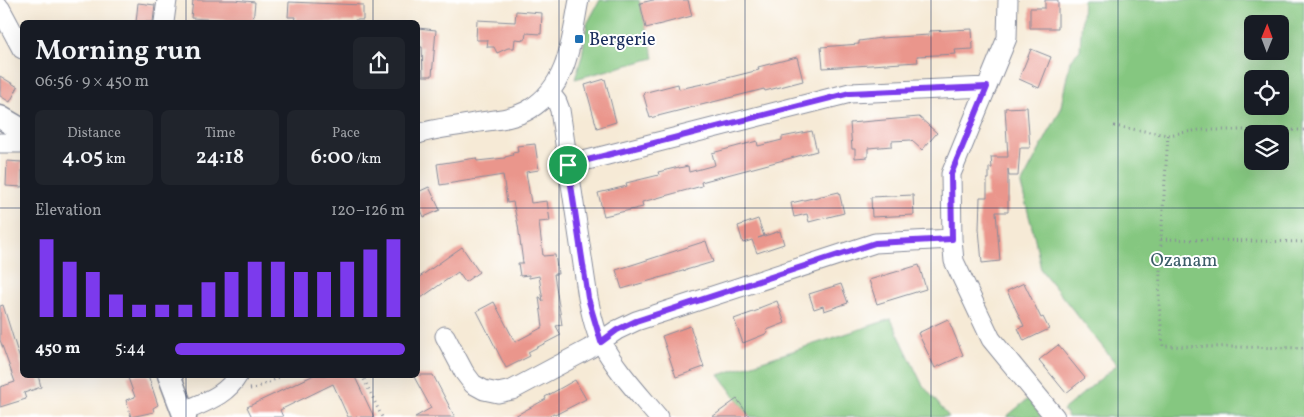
<!DOCTYPE html>
<html lang="en">
<head>
<meta charset="utf-8">
<style>
	:root { --surface:#171b24; --page:#20242c; --text:#f1f3f6; --muted:#9ea1a6; --accent:#7c3aed }
	body { margin:0; font-family:Vollkorn,serif; background:var(--page); color:var(--text); height:100vh; display:flex; flex-direction:column; font-size:19px; white-space:nowrap }
	* { box-sizing:border-box; margin:0 }
	p { font-size:16px; color:var(--muted) }
	.icon { flex:none; width:28px; height:28px; fill:none; stroke:currentColor; stroke-width:2; stroke-linecap:round; stroke-linejoin:round }
	.map { position:relative; flex:1; overflow:hidden }
	.panel { position:absolute; left:20px; top:20px; width:400px; height:358px; display:flex; flex-direction:column; background:var(--surface); border-radius:8px; box-shadow:0 5px 20px #0002 }
	.panel>* { flex:none }
	.needle { width:32px; rotate:1deg }
	.buttons { position:absolute; left:1244px; top:15px; display:grid; gap:10px }
	.buttons a { display:grid; place-items:center; width:45px; height:45px; border-radius:8px; background:var(--surface); box-shadow:0 5px 20px #0002; font-size:25px }
	.pin { position:absolute; display:grid; place-items:center; width:42px; height:42px; color:#fff; margin:-21px; border:2px solid #fff; border-radius:50%; box-shadow:0 1px 5px #0007 }
	.round { display:grid; place-items:center; flex:none; width:52px; height:52px; border-radius:8px; background:var(--page) }
	.summary { display:flex; align-items:center; justify-content:space-between; height:85px; padding:0 15px }
	h1 { font-size:28px; font-weight:600; line-height:38px }
	.figures { display:grid; grid-template-columns:repeat(3,1fr); gap:8px; height:85px; padding:5px 15px }
	.figures div { display:grid; align-content:center; border-radius:8px; background:var(--page); text-align:center }
	.figures b { font-size:21px; font-weight:600 }
	.figures small { font-size:14px; font-weight:400 }
	.figures p { font-size:14px }
	.chart { height:140px; padding:10px 15px }
	.chart p { display:flex; justify-content:space-between }
	.chart svg { width:100%; height:90px; margin-top:5px; stroke:var(--accent); stroke-width:6 }
	ul { padding:0 15px; list-style:none; font-size:16px }
	li { display:grid; grid-template-columns:80px 60px 1fr; align-items:center; height:38px }
	li i { height:12px; border-radius:6px; background:var(--accent) }
	.map>svg:first-child { display:block }
	.green { fill:#85c780; stroke:#507b6f; fill-rule:evenodd }
	.building { fill:#ea968c }
	.lines { fill:none; stroke-linecap:round; stroke-linejoin:round }
	.minor-casing { stroke:#888c9a; stroke-width:21 }
	.tertiary-casing { stroke:#888c9a; stroke-width:25 }
	.path { stroke:#888c9a; stroke-width:3; stroke-dasharray:1 4; stroke-linecap:butt }
	.minor { stroke:#fff; stroke-width:19 }
	.tertiary { stroke:#fff; stroke-width:22 }
	.route-casing { stroke:#fff; stroke-width:10 }
	.route { stroke:#7c3aed; stroke-width:6 }
	.grid { fill:none; stroke:#1b2f5e; stroke-width:1; stroke-opacity:0.55 }
	.poi-dot { fill:#1f6fb2; stroke:#fff; stroke-width:2 }
	.labels { text-anchor:middle; stroke-width:4; stroke-linejoin:round; paint-order:stroke }
	.poi-label { font-size:18px; fill:#1b2f5e; stroke:#fff; text-anchor:start }
	.park-label { font-size:18px; fill:#3b5d68; stroke:#fff }
</style>
</head>
<body>
<div class="map">
<svg width="1304" height="417" viewBox="0 0 1304 417">
	<rect width="100%" height="100%" fill="#fff"/>
	<filter id="ink" filterUnits="userSpaceOnUse"><feTurbulence type="fractalNoise" baseFrequency=".02" numOctaves="2"/><feDisplacementMap in="SourceGraphic" scale="10" xChannelSelector="R" yChannelSelector="G"/><feConvolveMatrix kernelMatrix="1 2 1 2 8 2 1 2 1" color-interpolation-filters="sRGB"/></filter>
	<filter id="wash" filterUnits="userSpaceOnUse"><feTurbulence type="fractalNoise" baseFrequency=".0096" numOctaves="4" result="noise"/><feDisplacementMap in="SourceGraphic" scale="20" xChannelSelector="R" yChannelSelector="G"/><feGaussianBlur stdDeviation="1.12" result="paint"/><feColorMatrix in="noise" values="0 0 0 0 0 0 0 0 0 0 0 0 0 0 0 0 0 1.4 0 .05"/><feComposite in="paint" operator="in"/></filter>
	<g filter="url(#wash)">
		<rect width="100%" height="100%" fill="#f6ead6"/>
		<path class="green" d="M600 0H639L654 58 575 79 582 56 587 24Z
			M1083 0H1304V417H1068L1063 410 1117 365 1041 270 1035 239 1021 185 1060 111 1070 61 1080 50ZM1252 24H1280V51H1252ZM1252 79H1280V106H1252ZM1252 134H1280V161H1252Z
			M891 319 922 384 949 417H750L719 375Z
			M1028 399 1042 417H1006Z"/>
		<g id="blocks">
			<path class="building" d="M193 0H234L255 2 253 22 191 18Z
				M653 0H688L692 16 646 28 640 3Z
				M1045 0H1058V28H1030V8H1045Z
				M289 2 363 5V20H355V22H295L296 17H288Z
				M138 3 155 5 153 22H136Z
				M516 11 542 13 541 34 526 33 525 40 515 39 514 48H508L497 53 494 47H487L488 40H476L477 20 515 22Z
				M418 28 436 30 432 76H423L422 47H418Z
				M972 29 973 49 955 50 956 54 917 56 918 62 823 68 821 47 859 44V41L881 38 929 35V31Z
				M1031 49 1051 57 1039 88 1019 79Z
				M797 57 803 81 765 91 764 89 650 118 643 93 678 84 679 89 707 83 759 70 758 67Z
				M0 76 18 87 10 102 0 96Z
				M605 79 616 122 597 128 585 85Z
				M1027 107 1030 148H1020L1018 176H1009L1008 169V212H996L1000 261 982 263 979 229 980 197H987V179H989V168H992L991 157H1008L1005 108Z
				M919 117 937 133 922 150 911 140 892 141V146L868 148V157L855 158V149H852L850 123Z
				M812 131 817 151 701 182 702 186 642 202 643 207 604 216 598 193 627 186 626 183 659 175 658 172 679 167V168L688 166 689 172 715 165 712 153 757 141 758 146 782 140V137Z
				M535 144 539 170 526 172 531 203 547 201 550 221 539 222 543 256 555 255 558 274H554L562 325 556 326 561 335 528 352 530 356 506 368 477 311 494 302 515 342 543 327 539 297H540L543 301 539 276 529 278V275L520 276 518 263H523L518 225 513 202 507 203 503 175 440 185 437 164 476 158 477 161 505 158V157L513 155 512 153 518 152 517 146Z
				M7 161 22 162V187L6 186Z
				M429 187 440 210 424 217 418 203V192Z
				M839 192 844 213 809 222 807 214 794 217 791 203Z
				M913 195 914 215 872 217 871 197Z
				M758 219 764 236 758 238 780 231 784 244 757 253 752 240 743 243 738 226Z
				M706 241 713 262 622 289 616 270Z
				M462 247 479 272 465 282 458 272 418 300V278Z
				M919 265 926 289 877 304 869 280Z
				M1024 283 1041 318 1043 317 1049 329 1024 341 1018 328 1024 326 1007 291Z
				M841 284 848 303 824 311 823 306 814 309 809 294Z
				M777 301 785 323 767 330 768 333 743 343 734 319 759 310V308Z
				M3 305 22 366V375H38L41 387 24 393 26 399 0 407V387L15 382 0 340V306Z
				M948 319 963 355 935 368 918 333Z
				M690 326 704 367 676 377 662 336Z
				M1058 345 1085 378 1066 393 1039 360Z
				M127 375H148L158 405 153 408 154 412 131 417 126 400 135 397Z
				M314 375H354L374 417H348L333 384 280 410 283 417H252L247 407Z
				M413 375H433L455 417H415L431 408Z
				M575 380 586 399 555 415 554 413 546 417H513L546 399 545 397Z
				M737 399 750 417H712Z"/>
		</g>
	</g>
	<g filter="url(#ink)">
		<use href="#blocks" fill-opacity="0" stroke="#888c9a" stroke-width="1"/>
		<g class="lines">
			<g class="minor-casing">
				<path id="minor" d="M1008 0 1007 38 951 174 952 239 954 261 991 339 1055 417
					M0 8 22 49
					M164 22 167 0
					M550 93 557 102 560 110 588 298C591 312 594 329 601 342 616 370 638 393 658 417
					M418 134C435 128 456 127 474 123 493 120 514 119 530 109 569 85 571 40 579 0
					M0 143H22
					M568 165 850 93 987 87
					M445 336 464 372 473 384 484 390 498 393 512 390 589 349 617 330 636 321 875 243 952 239
					M183 412C204 402 226 396 238 375"/>
			</g>
			<g class="tertiary-casing">
				<path id="tertiary" d="M0 117 22 130
					M169 375 185 417"/>
			</g>
			<path class="path" d="M1114 126 1168 135 1199 130H1304
				M1168 135 1161 239 1159 303 1163 346 1304 348
				M1161 239 1304 242
				M362 375 382 417
				M250 389 256 388 284 375"/>
			<use href="#minor" class="minor"/>
			<use href="#tertiary" class="tertiary"/>
		</g>
	</g>
	<g class="lines" filter="url(#ink)">
		<g class="route-casing">
			<path id="route" d="M987 87 951 174 952 239 875 243 636 321 617 330 601 342 588 298 568 165 850 93Z"/>
		</g>
		<use href="#route" class="route"/>
	</g>
	<path class="grid" d="M186 0V22M373 0V22M559 0V417M745 0V417M931 0V417M1118 0V417M0 208H22M418 208H1304M186 375V417M373 375V417"/>
	<rect class="poi-dot" x="574" y="34" width="10" height="10" rx="2.5"/>
	<g class="labels">
		<g class="poi-label">
			<text x="589" y="45">Bergerie</text>
		</g>
		<g class="park-label">
			<text x="1184" y="266">Ozanam</text>
		</g>
	</g>
</svg>
<div class="buttons">
<a><svg class="needle" viewBox="-14 -14 28 28"><path d="M0-13l5 13h-10z" fill="#e53935"/><path d="M0 13l5-13h-10z" fill="#9ea1a6"/></svg></a>
<a><svg class="icon" aria-label="locate" viewBox="0 0 24 24"><circle cx="12" cy="12" r="6"/><path d="M12 2v4M12 18v4M2 12h4M18 12h4"/></svg></a>
<a><svg class="icon" aria-label="layers" viewBox="0 0 24 24"><path d="M12 4l9 5-9 5-9-5zM3 14l9 5 9-5"/></svg></a>
</div>
<div class="pin" style="left:568px;top:165px;background:#1e9e55"><svg class="icon" aria-label="arrive" viewBox="0 0 24 24"><path d="M6 21V4h12l-3 4 3 4H6"/></svg></div>
<section class="panel">
<div class="summary"><div><h1>Morning run</h1><p>06:56 · 9 × 450 m</p></div><a class="round"><svg class="icon" aria-label="share" viewBox="0 0 24 24"><path d="M12 15V3M7 8l5-5 5 5M5 13v7h14v-7"/></svg></a></div>
<div class="figures">
<div><p>Distance</p><b>4.05<small> km</small></b></div>
<div><p>Time</p><b>24:18</b></div>
<div><p>Pace</p><b>6:00<small> /km</small></b></div>
</div>
<div class="chart"><p><span>Elevation</span>120–126 m</p>
<svg viewBox="0 0 160 44" preserveAspectRatio="none"><path d="M5 44V6M15 44V17M25 44V22M35 44V33M45 44V38M55 44V38M65 44V38M75 44V27M85 44V22M95 44V17M105 44V17M115 44V22M125 44V22M135 44V17M145 44V11M155 44V6"/></svg>
</div>
<ul>
<li><b>450 m</b>5:44<i style="width:100%"></i></li>
</ul>
</section>
</div>
</body>
</html>
